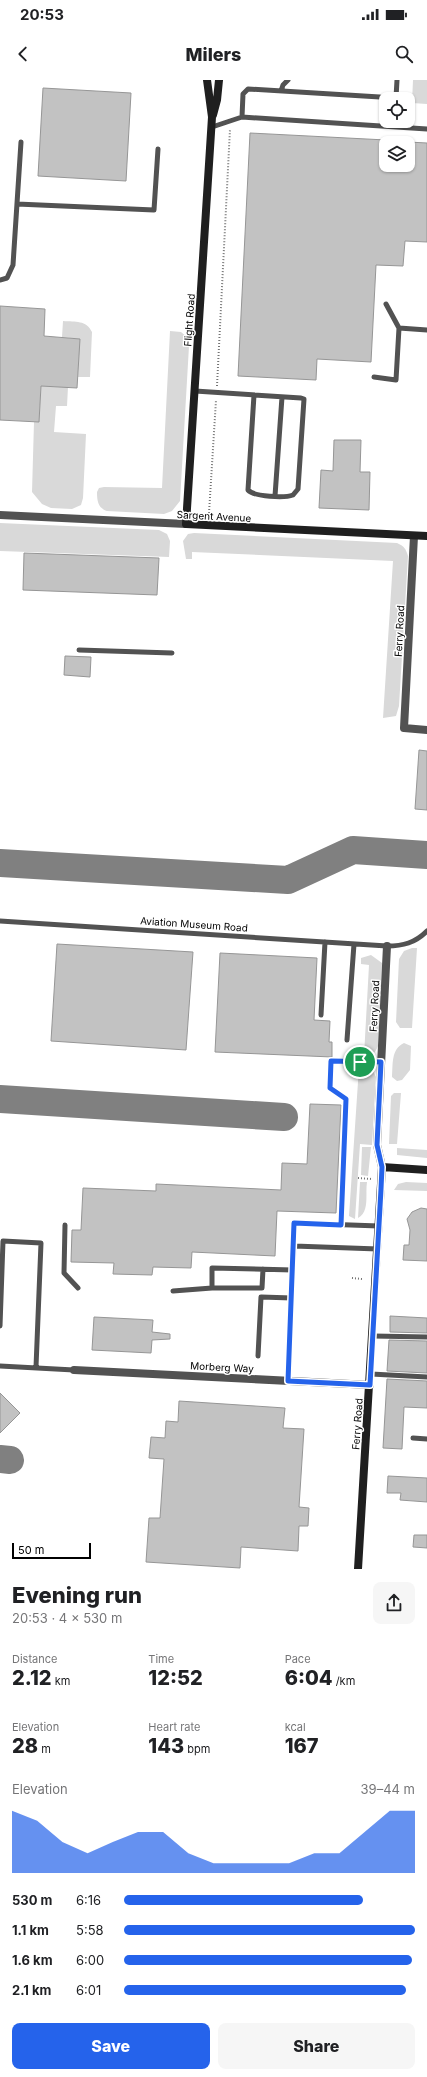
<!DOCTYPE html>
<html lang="en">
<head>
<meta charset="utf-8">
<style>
	:root { --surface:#fff; --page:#f6f6f6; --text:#202124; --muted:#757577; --accent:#2563eb }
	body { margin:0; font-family:Inter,sans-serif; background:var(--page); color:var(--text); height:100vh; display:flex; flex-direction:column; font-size:15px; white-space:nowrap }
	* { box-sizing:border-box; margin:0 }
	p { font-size:13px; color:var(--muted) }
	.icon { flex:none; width:22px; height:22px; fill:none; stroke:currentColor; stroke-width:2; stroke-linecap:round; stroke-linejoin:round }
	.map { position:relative; height:1489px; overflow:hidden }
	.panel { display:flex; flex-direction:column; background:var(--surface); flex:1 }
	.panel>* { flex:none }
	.tools { position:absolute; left:379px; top:12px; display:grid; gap:8px }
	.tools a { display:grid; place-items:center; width:36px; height:36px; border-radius:8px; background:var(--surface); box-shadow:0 1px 3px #0004; font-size:20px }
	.scale { position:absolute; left:12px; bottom:10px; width:79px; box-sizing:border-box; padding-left:4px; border:2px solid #000; border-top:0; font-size:11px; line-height:14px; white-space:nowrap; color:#000; -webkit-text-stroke:3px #fff; paint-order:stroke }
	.pin { position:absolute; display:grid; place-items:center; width:34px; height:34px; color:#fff; margin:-17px; border:2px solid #fff; border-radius:50%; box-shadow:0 1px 4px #0007 }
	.round { display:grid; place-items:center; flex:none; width:42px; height:42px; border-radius:8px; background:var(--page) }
	.head { display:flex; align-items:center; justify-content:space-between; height:68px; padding:0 12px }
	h1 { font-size:22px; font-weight:800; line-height:30px }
	.stats { display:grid; grid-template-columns:repeat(3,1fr); gap:6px; height:68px; padding:4px 12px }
	.stats div { display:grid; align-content:center }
	.stats b { font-size:20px; font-weight:800 }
	.stats small { font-size:11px; font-weight:400 }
	.stats p { font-size:11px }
	.chart { height:112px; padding:8px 12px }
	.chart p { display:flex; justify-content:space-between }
	.chart svg { width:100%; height:72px; margin-top:4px; fill:var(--accent); opacity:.7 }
	.action { display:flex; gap:8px; margin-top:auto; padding:8px 12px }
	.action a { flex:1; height:46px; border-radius:8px; background:var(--accent); color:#fff; font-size:16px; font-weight:800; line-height:46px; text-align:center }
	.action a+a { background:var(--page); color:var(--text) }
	ul { padding:0 12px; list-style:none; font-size:13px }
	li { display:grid; grid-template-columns:64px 48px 1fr; align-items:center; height:30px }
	li i { height:10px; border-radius:5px; background:var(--accent) }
	.status { display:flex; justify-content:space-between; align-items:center; height:28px; padding:0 20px; background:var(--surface); direction:ltr }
	.status svg { height:11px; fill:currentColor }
	header { display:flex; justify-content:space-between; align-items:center; height:52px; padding:0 12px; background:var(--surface); font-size:18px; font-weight:800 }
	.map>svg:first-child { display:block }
	.green { fill:#d9d9d9 }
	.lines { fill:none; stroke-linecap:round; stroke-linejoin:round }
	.taxiway { stroke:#808080; stroke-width:28 }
	.building { fill:#c2c2c2; stroke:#969696 }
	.path { stroke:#747474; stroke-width:2; stroke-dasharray:1 2; stroke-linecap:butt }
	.lane { stroke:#525252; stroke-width:5 }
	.street { stroke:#525252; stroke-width:8 }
	.secondary { stroke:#1f1f1f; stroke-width:8 }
	.route-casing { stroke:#fff; stroke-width:8 }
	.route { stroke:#2563eb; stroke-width:5 }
	.labels { text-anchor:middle; stroke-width:3; stroke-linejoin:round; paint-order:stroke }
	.street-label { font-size:10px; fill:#000; stroke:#fff }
</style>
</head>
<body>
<div class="status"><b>20:53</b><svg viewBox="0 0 49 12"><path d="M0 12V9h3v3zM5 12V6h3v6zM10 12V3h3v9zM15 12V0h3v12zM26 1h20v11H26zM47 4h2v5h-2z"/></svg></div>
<header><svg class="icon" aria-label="back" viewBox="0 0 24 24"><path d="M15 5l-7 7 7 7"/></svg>Milers<svg class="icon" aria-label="search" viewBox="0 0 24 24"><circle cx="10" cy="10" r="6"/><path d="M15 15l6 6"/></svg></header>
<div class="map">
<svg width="427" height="1489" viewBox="0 0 427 1489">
	<rect width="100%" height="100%" fill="#fff"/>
	<path class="green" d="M413 0H427V24L412 23Z
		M63 241C76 242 86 240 92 252L90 297H78L79 259 62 257Z
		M170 251 181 252 188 258 189 266 180 421 172 431 164 434 107 431C98 428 97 421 97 412L99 408 104 407 162 408Z
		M41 306 68 307 67 326H56L54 352 86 354 83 418 81 425 72 429 51 428 42 424 32 412 34 342H39Z
		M0 443 159 450 167 454 170 461 169 477 0 471Z
		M194 453 397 463C404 466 406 469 408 476L399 626 396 636 383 638 393 481 192 472V479H186L183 461 188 454Z
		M412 868H417L412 948H400L396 942 399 879 404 871Z
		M371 875 382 883 378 966C375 973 372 977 364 976L369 885 361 884V878Z
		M404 963 411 966 410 990 402 1000 397 1001 392 997C393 984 391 969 404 963Z
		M359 987 373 991 376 997 372 1065 360 1064 355 1139 349 1136Z
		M394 1013H401L397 1064H389L391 1016Z
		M362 1067H371L368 1096 361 1095Z
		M397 1068 427 1070V1078L397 1075Z
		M360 1102H367C365 1114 370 1132 358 1138Z
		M406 1102 427 1103V1111L394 1110 398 1104Z"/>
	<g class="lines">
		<path class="taxiway" d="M0 783 288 800 353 770 427 775
			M0 1019 284 1037
			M0 1379 10 1380"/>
	</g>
	<path class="building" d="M43 8 131 13 126 101 38 96Z
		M250 53 386 60V85H408V62L427 63V162L405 161 403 186 376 185 371 282 317 279 316 300 238 296Z
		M0 226 45 229 44 256 80 259 77 308 41 306 39 342 0 340Z
		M334 360H361L360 392H370L369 430 319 428 321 390 333 391Z
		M24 473 159 478 157 515 23 510Z
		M65 576 91 577 90 597 64 595Z
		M419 670 427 671V730L415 729Z
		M57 864 193 872 186 970 51 961Z
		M220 873 317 878 314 940 330 941 329 962H332V977L215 972Z
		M310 1024 341 1025 336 1133 277 1131 275 1176 192 1172 191 1188 153 1187 152 1195 113 1194 114 1183 71 1182 72 1150H81L83 1108 156 1111V1104L281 1110 282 1083 307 1084Z
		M421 1128 427 1129V1181L403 1180 404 1165H409L410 1150 407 1139 412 1132Z
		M390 1236 427 1238V1253L390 1252Z
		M94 1237 153 1240 152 1252 170 1254V1259L152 1260 151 1273 92 1270Z
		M389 1260 427 1261V1293L387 1291Z
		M387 1299 427 1301V1328L404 1327 402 1369 383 1368Z
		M0 1313 20 1333 0 1353Z
		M179 1321 285 1328 283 1348 304 1349 299 1427 309 1428 308 1446H299L298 1471 241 1467 240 1488 146 1482 149 1438H160L164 1379 149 1378 151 1357 165 1358 166 1341 178 1342Z
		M388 1396 427 1398V1422L400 1420 401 1413H387Z
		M414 1455H427V1468L413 1467Z"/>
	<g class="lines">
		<path class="path" d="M217 306 230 49
			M209 433 216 320
			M358 1098 372 1099
			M352 1198 362 1199"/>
		<path class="lane" d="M281 11 283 5 288 0
			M242 37 243 14 248 9 396 18 397 0
			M212 47 242 37 427 49
			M17 124 154 130 158 69
			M0 200 7 198 13 185 21 62
			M399 248 427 250
			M374 297 396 300 399 248 386 224
			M195 311 301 318 304 319 298 409 293 415C285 418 254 417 248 410L254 315
			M275 416 282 317
			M79 570 172 573
			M0 841 387 866C403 866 415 863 427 851
			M321 935 325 862
			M347 960 354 864
			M65 1145 64 1193 78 1208
			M341 1145 346 1019 330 1008 331 981 381 982
			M294 1166V1143L379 1146
			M212 1208V1188L293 1190
			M173 1211 212 1208H262L263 1189
			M0 1246 3 1161 41 1163 36 1287
			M373 1256 427 1257
			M258 1276 261 1217 292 1218
			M0 1286 74 1290
			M371 1294 427 1297
			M288 1301 294 1166 378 1169
			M413 1358 427 1359"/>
		<path class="street" d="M0 435 186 444
			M414 456 404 648 427 650
			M382 1087 377 1065 387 866
			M74 1290 370 1305"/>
		<path class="secondary" d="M207 0 212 37 186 444 427 456
			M213 35 217 20 219 0
			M358 1489 382 1087 427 1090"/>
	</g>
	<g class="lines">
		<g class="route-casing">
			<path id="route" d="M331 981 381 982 377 1065 382 1087 381 1109 370 1305 288 1301 294 1143 341 1145 346 1019 330 1008Z"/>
		</g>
		<use href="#route" class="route"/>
	</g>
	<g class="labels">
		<g class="street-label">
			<text transform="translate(189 240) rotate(-86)" y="4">Flight Road</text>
			<text transform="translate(214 436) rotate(3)" y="4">Sargent Avenue</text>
			<text transform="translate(399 551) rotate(-87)" y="4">Ferry Road</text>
			<text transform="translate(194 844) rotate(4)" y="4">Aviation Museum Road</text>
			<text transform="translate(374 926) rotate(-87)" y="4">Ferry Road</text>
			<text transform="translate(222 1287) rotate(3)" y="4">Morberg Way</text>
			<text transform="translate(357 1344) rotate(-86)" y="4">Ferry Road</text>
		</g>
	</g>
</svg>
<div class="tools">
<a><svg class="icon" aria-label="locate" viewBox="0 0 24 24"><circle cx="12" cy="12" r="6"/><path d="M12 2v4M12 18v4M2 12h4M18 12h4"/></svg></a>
<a><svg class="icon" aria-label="layers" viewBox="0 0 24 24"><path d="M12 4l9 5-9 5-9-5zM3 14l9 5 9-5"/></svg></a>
</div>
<div class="scale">50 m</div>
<div class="pin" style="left:360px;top:982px;background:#1e9e55"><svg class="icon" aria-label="arrive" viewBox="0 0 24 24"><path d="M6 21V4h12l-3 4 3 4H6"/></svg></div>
</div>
<section class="panel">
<div class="head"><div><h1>Evening run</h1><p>20:53 · 4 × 530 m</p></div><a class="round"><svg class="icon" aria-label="share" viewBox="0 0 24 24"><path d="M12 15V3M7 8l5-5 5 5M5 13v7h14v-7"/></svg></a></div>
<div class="stats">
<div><p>Distance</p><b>2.12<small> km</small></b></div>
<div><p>Time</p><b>12:52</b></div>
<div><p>Pace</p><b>6:04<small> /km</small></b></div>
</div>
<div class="stats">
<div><p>Elevation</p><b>28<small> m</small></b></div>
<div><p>Heart rate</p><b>143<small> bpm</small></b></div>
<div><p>kcal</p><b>167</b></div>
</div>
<div class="chart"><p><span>Elevation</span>39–44 m</p>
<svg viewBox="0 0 160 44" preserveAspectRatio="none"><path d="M0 44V6L10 12L20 25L30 32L40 25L50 19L60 19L70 32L80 38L90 38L100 38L110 38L120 32L130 32L140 19L150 6L160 6V44z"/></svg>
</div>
<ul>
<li><b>530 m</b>6:16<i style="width:82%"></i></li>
<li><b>1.1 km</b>5:58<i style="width:100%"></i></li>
<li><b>1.6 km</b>6:00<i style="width:99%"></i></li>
<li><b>2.1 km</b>6:01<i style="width:97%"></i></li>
</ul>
<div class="action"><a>Save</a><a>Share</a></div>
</section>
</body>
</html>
